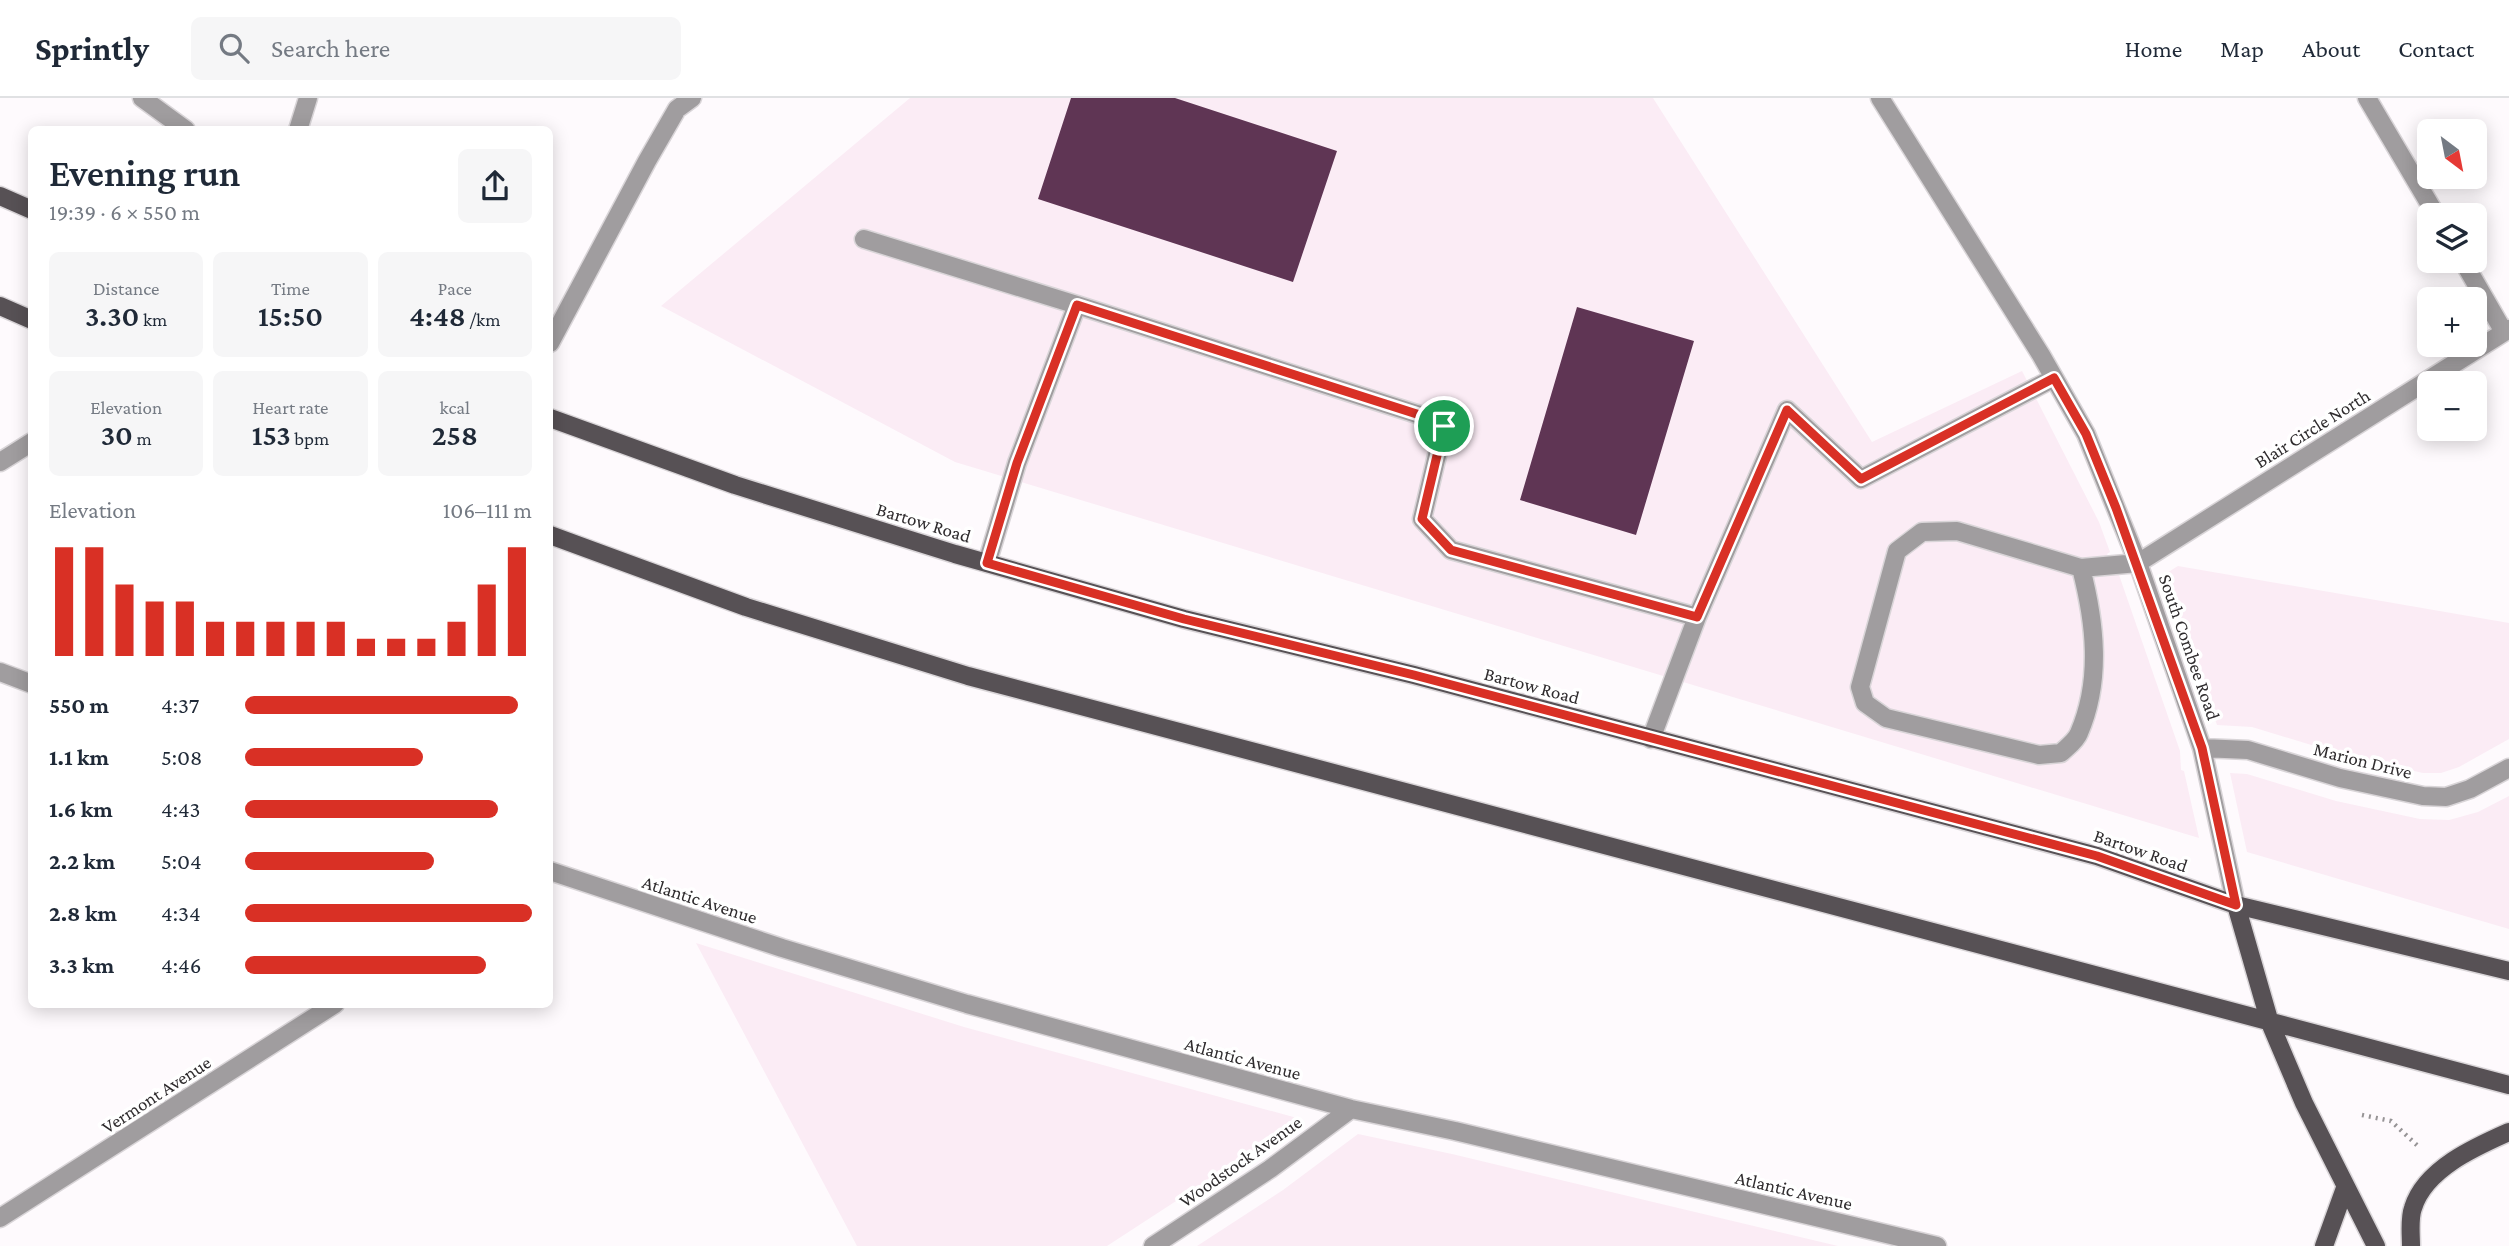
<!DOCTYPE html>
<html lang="en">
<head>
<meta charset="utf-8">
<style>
	:root { --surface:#fff; --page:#f6f6f7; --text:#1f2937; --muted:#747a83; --line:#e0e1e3; --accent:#d93025 }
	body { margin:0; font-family:"Crimson Pro",serif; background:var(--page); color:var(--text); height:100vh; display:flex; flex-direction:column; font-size:26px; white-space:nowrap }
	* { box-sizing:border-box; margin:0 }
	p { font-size:23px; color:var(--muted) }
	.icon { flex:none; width:38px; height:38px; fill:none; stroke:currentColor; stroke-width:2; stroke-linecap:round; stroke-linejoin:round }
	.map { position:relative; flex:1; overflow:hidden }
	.sheet { position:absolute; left:28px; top:28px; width:525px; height:882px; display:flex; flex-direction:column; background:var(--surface); border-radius:10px; box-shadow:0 4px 18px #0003 }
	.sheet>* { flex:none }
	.needle { width:46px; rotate:148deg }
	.buttons { position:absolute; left:2417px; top:21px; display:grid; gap:14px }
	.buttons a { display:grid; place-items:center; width:70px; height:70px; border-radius:10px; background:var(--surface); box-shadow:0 4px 18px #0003; font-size:35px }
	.pin { position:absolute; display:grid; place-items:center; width:60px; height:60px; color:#fff; margin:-30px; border:4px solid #fff; border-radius:50%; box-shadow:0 2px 7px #0007 }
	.round { display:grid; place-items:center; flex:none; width:74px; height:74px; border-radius:10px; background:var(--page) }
	.headline { display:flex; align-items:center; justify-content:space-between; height:119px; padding:0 21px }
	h1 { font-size:38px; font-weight:600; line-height:52px }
	.metrics { display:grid; grid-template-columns:repeat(3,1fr); gap:10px; height:119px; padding:7px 21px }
	.metrics div { display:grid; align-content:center; border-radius:10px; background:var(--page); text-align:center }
	.metrics b { font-size:30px; font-weight:600 }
	.metrics small { font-size:19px; font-weight:400 }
	.metrics p { font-size:19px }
	.chart { height:196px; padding:14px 21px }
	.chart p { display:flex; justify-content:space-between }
	.chart svg { width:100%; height:126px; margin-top:7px; stroke:var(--accent); stroke-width:6 }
	ul { padding:0 21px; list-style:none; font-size:23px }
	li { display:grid; grid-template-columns:112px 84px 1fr; align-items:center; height:52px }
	li i { height:18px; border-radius:9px; background:var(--accent) }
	header { display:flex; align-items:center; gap:42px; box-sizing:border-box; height:98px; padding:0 35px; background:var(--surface); border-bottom:2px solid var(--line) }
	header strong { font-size:33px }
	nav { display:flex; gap:38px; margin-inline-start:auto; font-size:24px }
	.search { width:490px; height:63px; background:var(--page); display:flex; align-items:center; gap:18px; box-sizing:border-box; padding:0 24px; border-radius:10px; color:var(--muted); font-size:26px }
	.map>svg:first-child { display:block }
	.built { fill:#fbecf5 }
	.building { fill:#5f3554 }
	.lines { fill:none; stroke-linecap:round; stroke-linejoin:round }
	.minor-casing { stroke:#d9d5d8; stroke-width:21 }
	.major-casing { stroke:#d9d5d8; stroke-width:21 }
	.path { stroke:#979496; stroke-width:4.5; stroke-dasharray:2 5; stroke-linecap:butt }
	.minor { stroke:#a09d9f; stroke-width:18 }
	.major { stroke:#575155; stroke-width:18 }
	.route-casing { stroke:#fff; stroke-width:14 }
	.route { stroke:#d93025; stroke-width:9 }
	.labels { text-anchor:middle; stroke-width:7; stroke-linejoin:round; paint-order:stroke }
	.street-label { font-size:19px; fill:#2f2c2e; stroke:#fff }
</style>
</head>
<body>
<header>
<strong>Sprintly</strong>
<div class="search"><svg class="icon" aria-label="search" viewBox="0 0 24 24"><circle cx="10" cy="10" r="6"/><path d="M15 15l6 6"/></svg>Search here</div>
<nav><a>Home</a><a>Map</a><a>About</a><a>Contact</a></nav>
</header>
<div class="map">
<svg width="2509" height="1148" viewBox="0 0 2509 1148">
	<rect width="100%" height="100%" fill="#fefafd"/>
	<path class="built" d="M910 0H1653L1872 344 2022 273 2099 424 2110 454 2107 456 2118 474 2180 653 2181 672 2184 673 2199 740 955 364 661 208Z
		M2178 468 2509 525V641L2459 669 2441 675H2423L2344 657 2252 629 2217 627 2165 476Z
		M2230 675 2247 676 2336 703 2420 721 2449 722 2478 714 2509 698V831L2247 754Z
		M696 845 964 929 1297 1020 1256 1051 1107 1148H857Z
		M1358 1036 1452 1056 1838 1148H1197L1283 1092Z"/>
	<path class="building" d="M1071 0H1175L1337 53 1293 184 1038 101Z
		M1577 209 1694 243 1636 437 1520 402Z"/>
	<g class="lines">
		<g class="minor-casing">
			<path id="minor" d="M142 0 186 32
				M1880 0 2041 257 2086 336 2138 465 2202 650 2236 807
				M2367 0 2436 117
				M298 32 308 0
				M864 141 1077 207
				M2463 163 2504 234
				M550 245 647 63 677 11 692 0
				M0 364 32 344
				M987 465 1017 365 1077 207 1423 318 1444 328 1422 421 1451 452 1697 519 1651 641
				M2081 470C2095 524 2102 582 2079 635 2076 643 2067 649 2061 655L2039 657 1886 620 1865 605 1860 589 1897 453 1922 434 1957 433 2081 470 2138 465 2509 231
				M1697 519 1787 312 1861 381 2054 280
				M0 574 32 586
				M2202 650 2248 652 2340 680 2423 698 2446 699 2470 691 2509 670
				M550 773 782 850 967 906 1351 1011 1455 1033 1937 1148
				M0 1120 335 906
				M1153 1148 1270 1071 1351 1011"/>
		</g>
		<g class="major-casing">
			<path id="major" d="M0 98 32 112
				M0 208 32 222
				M550 320 735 387 955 456 1184 521 1414 577 2097 758 2236 807 2509 873
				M550 437 746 509 968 578 2509 987
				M2236 807 2270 925 2304 1005 2376 1148
				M2324 1148 2345 1090
				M2411 1148C2411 1136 2409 1121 2413 1110 2425 1071 2475 1049 2509 1034"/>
		</g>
		<path class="path" d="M2362 1017 2391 1023 2420 1050"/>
		<use href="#minor" class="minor"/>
		<use href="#major" class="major"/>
	</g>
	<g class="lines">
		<g class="route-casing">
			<path id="route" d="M1077 207 1423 318 1444 328 1422 421 1451 452 1697 519 1787 312 1861 381 2054 280 2086 336 2116 410 2202 650 2236 807 2097 758 1414 577 1184 521 987 465 1017 365Z"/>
		</g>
		<use href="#route" class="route"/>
	</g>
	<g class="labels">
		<g class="street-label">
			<text transform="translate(2312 330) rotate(-32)" y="7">Blair Circle North</text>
			<text transform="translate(924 424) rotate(17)" y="7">Bartow Road</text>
			<text transform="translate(2190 549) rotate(71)" y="7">South Combee Road</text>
			<text transform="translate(1532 587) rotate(15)" y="7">Bartow Road</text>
			<text transform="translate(2363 662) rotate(14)" y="7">Marion Drive</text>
			<text transform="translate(2141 752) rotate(19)" y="7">Bartow Road</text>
			<text transform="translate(700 801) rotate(18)" y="7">Atlantic Avenue</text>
			<text transform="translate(1243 960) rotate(15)" y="7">Atlantic Avenue</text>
			<text transform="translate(156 996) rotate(-33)" y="7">Vermont Avenue</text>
			<text transform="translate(1240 1063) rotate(-35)" y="7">Woodstock Avenue</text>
			<text transform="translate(1794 1092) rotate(13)" y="7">Atlantic Avenue</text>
		</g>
	</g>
</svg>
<div class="buttons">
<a><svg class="needle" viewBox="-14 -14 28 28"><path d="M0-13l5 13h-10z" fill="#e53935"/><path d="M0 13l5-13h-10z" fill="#747a83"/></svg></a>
<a><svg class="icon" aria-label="layers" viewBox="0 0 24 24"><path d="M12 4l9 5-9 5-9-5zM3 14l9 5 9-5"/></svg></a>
<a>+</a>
<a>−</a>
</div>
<div class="pin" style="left:1444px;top:328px;background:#1e9e55"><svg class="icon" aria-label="arrive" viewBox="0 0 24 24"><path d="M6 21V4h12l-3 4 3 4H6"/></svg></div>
<section class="sheet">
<div class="headline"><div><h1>Evening run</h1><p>19:39 · 6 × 550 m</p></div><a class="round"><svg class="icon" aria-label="share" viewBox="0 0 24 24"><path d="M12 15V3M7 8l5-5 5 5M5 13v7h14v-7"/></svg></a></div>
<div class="metrics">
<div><p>Distance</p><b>3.30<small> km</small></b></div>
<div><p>Time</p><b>15:50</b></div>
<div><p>Pace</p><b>4:48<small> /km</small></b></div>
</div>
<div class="metrics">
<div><p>Elevation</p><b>30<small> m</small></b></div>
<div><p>Heart rate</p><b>153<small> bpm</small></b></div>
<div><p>kcal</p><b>258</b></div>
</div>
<div class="chart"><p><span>Elevation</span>106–111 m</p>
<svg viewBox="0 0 160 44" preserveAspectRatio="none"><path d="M5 44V6M15 44V6M25 44V19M35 44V25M45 44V25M55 44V32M65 44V32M75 44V32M85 44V32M95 44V32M105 44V38M115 44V38M125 44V38M135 44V32M145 44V19M155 44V6"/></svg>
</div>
<ul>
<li><b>550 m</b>4:37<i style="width:95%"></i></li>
<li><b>1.1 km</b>5:08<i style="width:62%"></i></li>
<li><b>1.6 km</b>4:43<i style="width:88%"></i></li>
<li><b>2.2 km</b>5:04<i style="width:66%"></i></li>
<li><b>2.8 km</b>4:34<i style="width:100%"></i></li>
<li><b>3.3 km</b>4:46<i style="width:84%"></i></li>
</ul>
</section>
</div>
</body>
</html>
